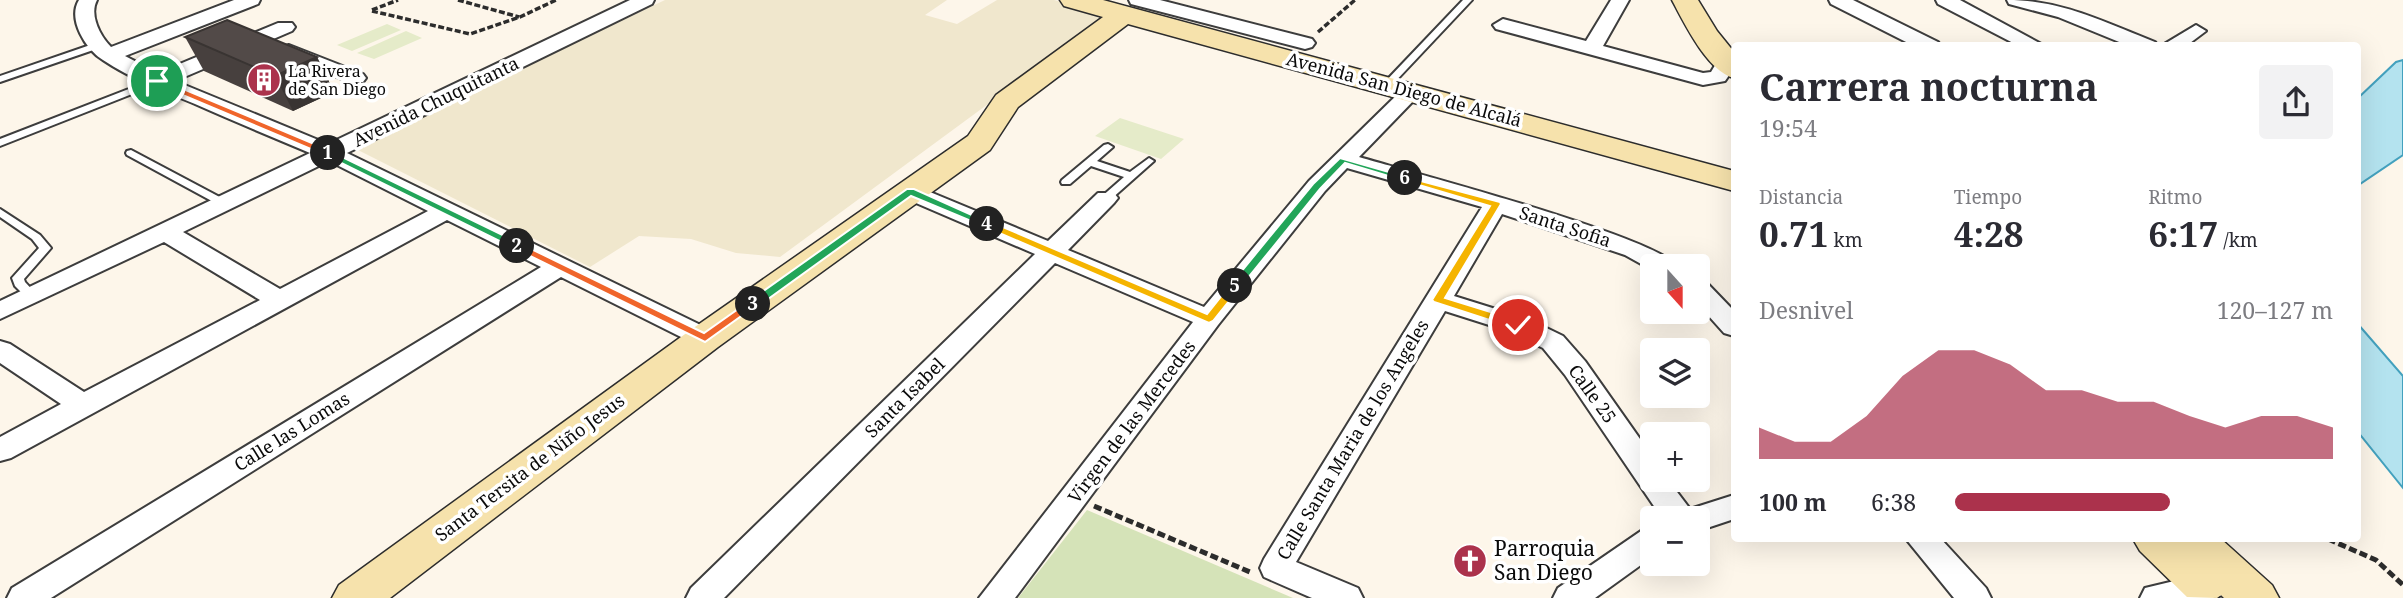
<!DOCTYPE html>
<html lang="es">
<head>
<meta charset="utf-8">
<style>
	:root { --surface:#fff; --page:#f2f2f3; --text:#2b2b33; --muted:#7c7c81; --accent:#ab324c }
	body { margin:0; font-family:"Noto Serif",serif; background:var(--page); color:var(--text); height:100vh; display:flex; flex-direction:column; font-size:26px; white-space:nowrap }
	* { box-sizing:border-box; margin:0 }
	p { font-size:23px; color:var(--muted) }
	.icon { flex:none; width:38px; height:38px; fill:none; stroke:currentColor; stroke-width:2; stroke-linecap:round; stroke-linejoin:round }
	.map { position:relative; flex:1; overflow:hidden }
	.side { position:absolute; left:1731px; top:42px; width:630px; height:500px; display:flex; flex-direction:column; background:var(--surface); border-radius:7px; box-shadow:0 7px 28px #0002 }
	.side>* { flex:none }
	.needle { width:46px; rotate:159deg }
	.buttons { position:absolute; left:1640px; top:254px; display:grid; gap:14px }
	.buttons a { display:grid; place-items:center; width:70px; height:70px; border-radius:7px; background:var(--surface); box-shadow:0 7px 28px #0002; font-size:35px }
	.pin { position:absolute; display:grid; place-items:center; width:60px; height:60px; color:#fff; margin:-30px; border:4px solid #fff; border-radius:50%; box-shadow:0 2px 7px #0007 }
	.km { position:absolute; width:35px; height:35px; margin:-18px; border-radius:50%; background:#222; color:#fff; font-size:19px; line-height:35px; text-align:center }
	.round { display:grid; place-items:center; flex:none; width:74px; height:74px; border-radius:7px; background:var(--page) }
	.headline { display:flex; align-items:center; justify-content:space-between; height:119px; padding:0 28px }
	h1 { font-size:38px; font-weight:700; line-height:52px }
	.figures { display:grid; grid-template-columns:repeat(3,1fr); gap:10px; height:119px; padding:7px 28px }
	.figures div { display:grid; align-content:center }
	.figures b { font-size:35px; font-weight:700 }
	.figures small { font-size:19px; font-weight:400 }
	.figures p { font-size:19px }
	.chart { height:196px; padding:14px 28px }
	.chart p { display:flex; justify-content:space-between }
	.chart svg { width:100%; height:126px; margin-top:7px; fill:var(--accent); opacity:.7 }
	ul { padding:0 28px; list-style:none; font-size:23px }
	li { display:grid; grid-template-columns:112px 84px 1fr; align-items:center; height:52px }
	li i { height:18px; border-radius:9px; background:var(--accent) }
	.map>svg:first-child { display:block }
	.farmland { fill:#f0e7cd }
	.green { fill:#d5e3b8 }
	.pitch { fill:#e5ebc9 }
	.water { fill:#b4e3ef; stroke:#43a1be; stroke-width:2 }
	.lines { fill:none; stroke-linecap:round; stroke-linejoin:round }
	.lane-casing { stroke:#3d3d3d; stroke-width:4 }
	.street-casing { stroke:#3d3d3d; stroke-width:4 }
	.secondary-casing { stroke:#2c2c2c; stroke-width:3 }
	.path-far1 { stroke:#2c2c2c; stroke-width:3.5; stroke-dasharray:6 2.5; stroke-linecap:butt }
	.path { stroke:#2c2c2c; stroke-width:5; stroke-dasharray:8 3.5; stroke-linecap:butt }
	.lane { fill:#fff; fill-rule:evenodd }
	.street { fill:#fff; fill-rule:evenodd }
	.secondary { fill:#f6e2ac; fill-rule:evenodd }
	.wall { fill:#47403e }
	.shaded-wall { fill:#393432 }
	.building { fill:#524a48; stroke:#393432; stroke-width:2 }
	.split-1 { fill:#f0652b; stroke:#fff; stroke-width:2 }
	.split-2 { fill:#22a559; stroke:#fff; stroke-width:2 }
	.split-3 { fill:#f0652b; stroke:#fff; stroke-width:2 }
	.split-4 { fill:#22a559; stroke:#fff; stroke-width:2 }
	.split-5 { fill:#f5b400; stroke:#fff; stroke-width:2 }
	.split-6 { fill:#22a559; stroke:#fff; stroke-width:2 }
	.split-7 { fill:#f5b400; stroke:#fff; stroke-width:2 }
	.labels { text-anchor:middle; stroke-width:7; stroke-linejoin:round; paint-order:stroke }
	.far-poi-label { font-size:16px; fill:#0a0a0a; stroke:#fff; text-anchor:start }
	.street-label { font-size:18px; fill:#0a0a0a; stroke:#fff }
	.near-poi-label { font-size:21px; fill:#0a0a0a; stroke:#fff; text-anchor:start }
</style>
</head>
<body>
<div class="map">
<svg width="2403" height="598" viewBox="0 0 2403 598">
	<rect width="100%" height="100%" fill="#fdf6ea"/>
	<path class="farmland" d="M665 0H947L925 15 957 24 997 0H1054L1109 15 780 257 736 253 691 239 639 236 590 267 354 148Z"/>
	<path class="green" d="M1087 510 1293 598H1018Z"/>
	<path class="pitch" d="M387 24 401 30 352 51 337 45Z
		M406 31 422 38 374 59 357 53Z
		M1120 118 1184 139 1161 159 1095 136Z"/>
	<path class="water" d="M2403 60V155L2357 186V99L2396 62Z
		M2357 323 2403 376V488L2357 431Z"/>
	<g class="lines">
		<g class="lane-casing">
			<path id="lane" d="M1463 0H1472L1390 87H1384V83Z
				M99 42 104 45 102 47 0 82V76Z
				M157 78 160 79V83L0 146V139Z
				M1108 144 1113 147 1097 161 1130 172 1149 158 1154 161 1110 200H1102L1100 198 1124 177 1091 166 1070 184H1062L1061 182 1062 180 1104 145Z
				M131 150 229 202 231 204 229 206H221L127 155 126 153 127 151Z
				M0 209 40 235 51 248 24 279 25 282 38 296 36 299H28L15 286 12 278 39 248 32 239 0 217Z"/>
		</g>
		<g class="street-casing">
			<path id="street" d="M79 0H97C89 15 100 36 111 47L234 0H260L258 4 125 56 158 73 278 23H292L295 27 292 31 175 81 328 144 630 0H654L652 4 347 153 715 332 719 338 715 344 705 347 695 344 561 277 51 598H7L12 588 541 267 447 220 11 458 0 461V437L61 404 0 363V341L10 344 84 392 260 300 164 242 0 319V301L310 153C272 137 233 121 195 104 164 91 131 79 103 60 86 50 67 19 79 0ZM329 161 428 211 280 289 183 232Z
				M1129 0H1160L1312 39 1315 43 1312 47 1305 49 1131 4Z
				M1611 0H1629L1603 46 1703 73 1711 72 1720 57H1734C1734 67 1731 73 1725 81L1703 85 1496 29 1493 25 1503 19 1586 41Z
				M1829 0H1853L1938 42 1941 46H1914L1831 4Z
				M1936 0H1960L2045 46H2019L1938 4Z
				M2007 0C2062 0 2104 22 2155 42L2158 46H2129L2058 17 2009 4Z
				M2196 25 2206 31 2186 46H2161Z
				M289 45 363 74 366 78 363 82H349L282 55 279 51 282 47Z
				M1411 86 1418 88 1422 92 1418 96 1359 157C1407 171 1657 237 1677 266H1652V270L1625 255 1502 214 1454 296 1528 319 1563 336 1585 361 1652 456V480H1668L1690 509 1734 495V519L1698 531V518H1662L1565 375 1543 348 1508 331 1445 311 1296 562 1358 588 1363 598H1312L1264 577 1260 568 1264 559 1482 207 1347 168 1325 191 1218 325 1015 598H979L1193 322 1055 263 724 598H686L691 588 1035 254 902 197 898 192 902 187H918L1048 241 1098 193H1114L1118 198 1114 203 1068 250 1204 307 1309 181 1404 88Z
				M1698 281 1707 283 1734 311V336L1724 333 1698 304Z
				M1652 528V557L1595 598H1553L1558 588 1641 531Z
				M1906 539H1941L1986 588 1991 598H1954Z
				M2216 571 2228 575 2233 584 2228 593 2213 598H2140L2145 588Z"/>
		</g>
		<g class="secondary-casing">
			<path id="secondary" d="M1060 0H1103L1734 171V191L1128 24 1018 107 990 150 718 347 390 598H332L339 585 692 329 968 136 996 95 1103 17 1064 6Z
				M1672 0H1698L1717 31 1734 52V78C1708 72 1684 23 1672 0Z
				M2133 539H2221L2272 585 2279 598H2224L2221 595 2217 598 2187 597 2140 551Z"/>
		</g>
		<path class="path-far1" d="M458 0 519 17
			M372 10 398 0
			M372 11 470 34 520 17 556 0
			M1318 32 1355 0"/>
		<path class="path" d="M1094 506 1250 572
			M2328 539 2376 560 2403 585"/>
		<use href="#lane" class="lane"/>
		<use href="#street" class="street"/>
		<use href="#secondary" class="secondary"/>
	</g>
	<path class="wall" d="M185 37 317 57 334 92 293 111 204 71Z"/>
	<path class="shaded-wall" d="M317 57 334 92 293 111 275 76Z"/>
	<path class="building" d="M227 20 317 57 275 76 185 37Z"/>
	<path class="split-1" d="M157 78 331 151 333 153 325 155 154 83 153 81Z"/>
	<path class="split-2" d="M328 150 521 244 523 246 514 248 325 155V151Z"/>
	<path class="split-3" d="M514 244H521L704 333 748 302 758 304 705 342 514 248Z"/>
	<path class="split-4" d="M907 189H914L992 224 983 226 911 196 757 307H748V302Z"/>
	<path class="split-5" d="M983 222H991L1207 314 1231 284 1241 286 1213 321 1209 323 983 226Z"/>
	<path class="split-6" d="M1340 158 1410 178 1405 181 1345 163 1320 189 1239 289H1231V284L1313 184Z"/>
	<path class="split-7" d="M1402 176 1500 202 1501 204 1445 298 1523 322V328H1514L1434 302 1432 300 1490 206 1402 180Z"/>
	<defs>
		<g id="building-disc" transform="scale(1.75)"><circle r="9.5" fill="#ab324c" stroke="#fff"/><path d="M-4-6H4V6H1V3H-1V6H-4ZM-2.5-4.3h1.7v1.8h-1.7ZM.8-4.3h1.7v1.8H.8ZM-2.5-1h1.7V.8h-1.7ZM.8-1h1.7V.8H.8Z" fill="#fff"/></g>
		<g id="church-disc" transform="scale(1.75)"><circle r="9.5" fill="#ab324c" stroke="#fff"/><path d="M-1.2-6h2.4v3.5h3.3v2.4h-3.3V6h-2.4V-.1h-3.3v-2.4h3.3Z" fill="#fff"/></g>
	</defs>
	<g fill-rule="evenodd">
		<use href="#building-disc" x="264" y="80"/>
		<use href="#church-disc" x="1470" y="561"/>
	</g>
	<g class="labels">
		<g class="far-poi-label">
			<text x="288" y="77">La Rivera<tspan x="288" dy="18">de San Diego</tspan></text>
		</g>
		<g class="street-label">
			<text transform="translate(1404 90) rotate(15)" y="6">Avenida San Diego de Alcalá</text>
			<text transform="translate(436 102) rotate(-26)" y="6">Avenida Chuquitanta</text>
			<text transform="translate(1565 227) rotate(18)" y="6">Santa Sofia</text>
			<text transform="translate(1592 394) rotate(54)" y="6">Calle 25</text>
			<text transform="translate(905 398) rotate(-45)" y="6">Santa Isabel</text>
			<text transform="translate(1132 422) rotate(-53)" y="6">Virgen de las Mercedes</text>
			<text transform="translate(292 432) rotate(-32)" y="6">Calle las Lomas</text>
			<text transform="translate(1353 440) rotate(-59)" y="6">Calle Santa Maria de los Angeles</text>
			<text transform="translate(530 468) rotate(-37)" y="6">Santa Tersita de Niño Jesus</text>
		</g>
		<g class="near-poi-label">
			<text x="1494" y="556">Parroquia<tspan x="1494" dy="24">San Diego</tspan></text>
		</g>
	</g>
</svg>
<div class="buttons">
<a><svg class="needle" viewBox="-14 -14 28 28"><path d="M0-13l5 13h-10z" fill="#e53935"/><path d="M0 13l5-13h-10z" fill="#7c7c81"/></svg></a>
<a><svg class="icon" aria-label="layers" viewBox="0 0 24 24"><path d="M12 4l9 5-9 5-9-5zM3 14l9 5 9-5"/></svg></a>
<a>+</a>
<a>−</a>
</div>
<div class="pin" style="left:157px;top:81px;background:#1e9e55"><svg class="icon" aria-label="arrive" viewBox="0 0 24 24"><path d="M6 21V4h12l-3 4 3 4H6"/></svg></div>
<div class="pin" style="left:1518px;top:325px;background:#d93025"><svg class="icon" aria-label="check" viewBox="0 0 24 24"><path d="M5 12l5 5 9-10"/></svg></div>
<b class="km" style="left:328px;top:153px">1</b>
<b class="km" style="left:517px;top:246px">2</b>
<b class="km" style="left:753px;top:304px">3</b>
<b class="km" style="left:987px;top:224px">4</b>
<b class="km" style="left:1235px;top:286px">5</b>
<b class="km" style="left:1405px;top:178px">6</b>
<section class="side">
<div class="headline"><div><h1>Carrera nocturna</h1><p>19:54</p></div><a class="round"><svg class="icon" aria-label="share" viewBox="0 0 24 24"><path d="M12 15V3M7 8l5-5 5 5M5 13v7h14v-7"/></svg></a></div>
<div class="figures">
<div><p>Distancia</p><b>0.71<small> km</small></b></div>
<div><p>Tiempo</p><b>4:28</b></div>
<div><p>Ritmo</p><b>6:17<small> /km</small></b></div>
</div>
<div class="chart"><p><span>Desnivel</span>120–127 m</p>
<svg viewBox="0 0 160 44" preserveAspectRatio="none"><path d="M0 44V33L10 38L20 38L30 29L40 15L50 6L60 6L70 11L80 20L90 20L100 24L110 24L120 29L130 33L140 29L150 29L160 33V44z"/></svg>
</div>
<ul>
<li><b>100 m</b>6:38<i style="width:57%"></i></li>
</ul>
</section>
</div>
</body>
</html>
